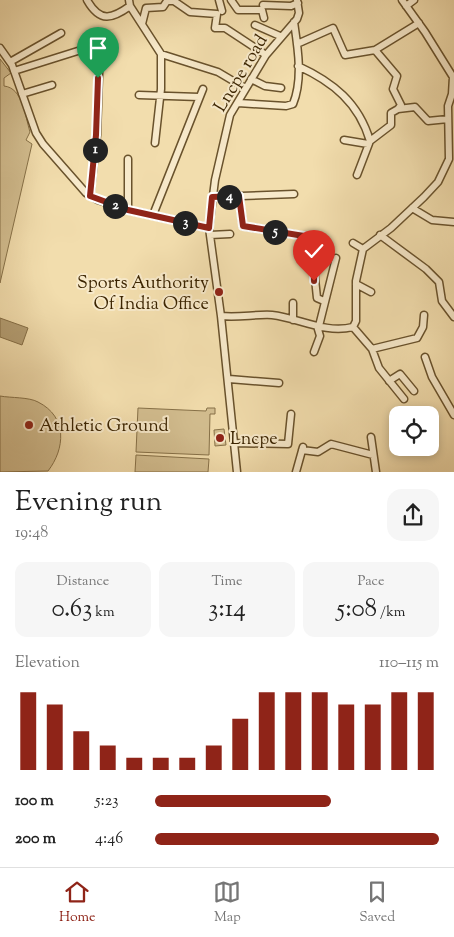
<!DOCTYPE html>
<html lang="en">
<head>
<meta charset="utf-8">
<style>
	:root { --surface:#fff; --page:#f6f6f6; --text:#222; --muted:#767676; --line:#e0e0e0; --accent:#8f2418 }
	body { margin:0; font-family:"Sorts Mill Goudy",serif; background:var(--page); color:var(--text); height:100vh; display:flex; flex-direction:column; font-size:19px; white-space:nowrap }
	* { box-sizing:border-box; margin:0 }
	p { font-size:16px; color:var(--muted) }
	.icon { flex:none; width:28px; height:28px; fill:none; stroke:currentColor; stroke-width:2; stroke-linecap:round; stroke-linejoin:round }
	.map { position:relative; height:472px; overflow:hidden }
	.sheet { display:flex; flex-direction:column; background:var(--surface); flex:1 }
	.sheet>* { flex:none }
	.buttons { position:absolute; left:389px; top:406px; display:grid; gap:10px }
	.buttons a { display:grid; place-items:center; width:50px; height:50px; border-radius:10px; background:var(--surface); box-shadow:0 2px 8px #0003; font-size:25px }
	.pin { position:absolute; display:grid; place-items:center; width:42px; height:42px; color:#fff; margin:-51px -21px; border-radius:50% 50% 50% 0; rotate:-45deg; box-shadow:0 0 5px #0007 }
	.pin .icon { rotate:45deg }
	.km { position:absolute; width:25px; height:25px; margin:-12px; border-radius:50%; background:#222; color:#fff; font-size:14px; line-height:25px; text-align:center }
	.round { display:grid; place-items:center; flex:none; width:52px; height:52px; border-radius:15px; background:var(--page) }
	.head { display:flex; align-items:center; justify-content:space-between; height:85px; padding:0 15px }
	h1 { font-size:28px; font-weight:600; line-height:38px }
	.stats { display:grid; grid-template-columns:repeat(3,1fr); gap:8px; height:85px; padding:5px 15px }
	.stats div { display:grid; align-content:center; border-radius:12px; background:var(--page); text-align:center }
	.stats b { font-size:25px; font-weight:600 }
	.stats small { font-size:14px; font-weight:400 }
	.stats p { font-size:14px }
	.chart { height:140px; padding:10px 15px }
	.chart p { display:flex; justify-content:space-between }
	.chart svg { width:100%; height:90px; margin-top:5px; stroke:var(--accent); stroke-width:6 }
	ul { padding:0 15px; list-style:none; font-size:16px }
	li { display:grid; grid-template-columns:80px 60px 1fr; align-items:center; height:38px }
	li i { height:12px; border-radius:6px; background:var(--accent) }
	.menu { display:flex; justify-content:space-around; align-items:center; height:70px; border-top:1px solid var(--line); background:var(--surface); font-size:14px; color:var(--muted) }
	.menu a { display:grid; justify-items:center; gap:2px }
	.menu .selected { color:var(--accent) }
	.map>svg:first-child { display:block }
	.park { fill:#d3be90; stroke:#877148 }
	.water { fill:#b49e73; stroke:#846d45 }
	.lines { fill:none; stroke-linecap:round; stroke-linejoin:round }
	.minor-casing { stroke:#69522c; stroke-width:9 }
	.minor { stroke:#f7e9ca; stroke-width:6 }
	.route-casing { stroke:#fff; stroke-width:10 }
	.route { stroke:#8f2418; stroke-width:6 }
	.poi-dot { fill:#8f2418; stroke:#f7e9ca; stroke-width:2 }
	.labels { text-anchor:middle; stroke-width:4; stroke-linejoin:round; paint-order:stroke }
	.street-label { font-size:18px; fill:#3b2401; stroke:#f7e9ca }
	.poi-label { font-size:18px; fill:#3b2401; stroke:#f7e9ca; text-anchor:start }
</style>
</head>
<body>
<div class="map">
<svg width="454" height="472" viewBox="0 0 454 472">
	<rect width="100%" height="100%" fill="#f2ddad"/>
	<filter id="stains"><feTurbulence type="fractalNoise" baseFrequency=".004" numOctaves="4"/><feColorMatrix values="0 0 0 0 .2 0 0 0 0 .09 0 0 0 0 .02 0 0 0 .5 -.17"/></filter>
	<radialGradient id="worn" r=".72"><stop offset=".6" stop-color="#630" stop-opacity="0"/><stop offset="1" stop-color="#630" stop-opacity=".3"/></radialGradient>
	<path class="park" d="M0 59 11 73 4 78V86C23 88 25 116 30 132L26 140 32 144 0 283Z
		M0 396C11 398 29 397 38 402 68 417 65 449 48 471L0 472Z
		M138 408 206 411 207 408H215V414H210L209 455 136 452Z
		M224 429 226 445 215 446 214 430Z
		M136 455 209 459 208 472H135Z"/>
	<path class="water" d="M0 318 28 328 22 345 0 337Z"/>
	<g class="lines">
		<g class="minor-casing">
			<path id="minor" d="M87 0C100 23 112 19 130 6
				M129 0 130 6 161 54V89L155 143
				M219 0 222 11
				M231 0 238 10H262L264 18
				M263 5 291 6 298 3
				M406 6 414 0
				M142 24 146 8 163 7 167 1H174L190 12 217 14 215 28H225L266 55
				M255 25 280 36
				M297 44 333 28 345 55 375 50 419 23
				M0 48 12 65 36 133 43 144 86 193 98 200 128 210 209 228 221 316 237 472
				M161 54 218 72 245 88
				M10 62 61 33
				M298 66C333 82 359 103 370 141
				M14 71 100 44 97 135 90 196
				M251 79 265 86 281 88
				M22 94 52 85
				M139 95 199 97
				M238 103 286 106 293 104C303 79 298 49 294 22
				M398 109 415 107 428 121 448 119
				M344 140 368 144
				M357 175 370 141 391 125V113L398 109 401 105 393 89 397 76 375 50
				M239 196 243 226 310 237 324 243 314 269 317 298 324 301
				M212 197 294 194
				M412 208 432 220 454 222
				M128 210V159
				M153 215 203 89
				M209 228 215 180 230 115 266 55 297 19 299 13 297 0
				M210 235 230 234
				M380 235 426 269 439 282 442 301 454 317
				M353 243 363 249
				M356 284 371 292
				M293 303V320
				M221 316C239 318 255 314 272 315 299 318 325 334 353 327L356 321V281L363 249 391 228 424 197 438 182 449 159 448 106 452 94 453 77 425 32 402 0
				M319 326 336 258
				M353 327 372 349 379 368 404 399
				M372 349 417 338 423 327 424 315
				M314 352 320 336 317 326
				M425 357 432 377 454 415
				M229 379 279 383
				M389 381 400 374 414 391
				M371 437 376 472
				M235 443 288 444 291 414
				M302 450 318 452 331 444 373 455
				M296 472 303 447"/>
		</g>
		<use href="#minor" class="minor"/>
	</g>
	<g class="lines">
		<g class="route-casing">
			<path id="route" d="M98 78 96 135 90 196 128 210 209 228 212 197 239 196 243 226 310 237 324 243 314 269V281"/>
		</g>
		<use href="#route" class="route"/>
	</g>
	<g class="poi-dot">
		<circle cx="219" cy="292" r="5"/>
		<circle cx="29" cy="425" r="5"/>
		<circle cx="220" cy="438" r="5"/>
	</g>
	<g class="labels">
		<g class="street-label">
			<text transform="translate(240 73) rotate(-59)" y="6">Lncpe road</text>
		</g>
		<g class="poi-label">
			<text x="209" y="288" text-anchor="end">Sports Authority<tspan x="209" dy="21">Of India Office</tspan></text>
			<text x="39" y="431">Athletic Ground</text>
			<text x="230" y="444">Lncpe</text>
		</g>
	</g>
	<rect width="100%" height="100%" filter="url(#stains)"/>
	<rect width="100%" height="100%" fill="url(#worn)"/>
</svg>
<div class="buttons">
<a><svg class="icon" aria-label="locate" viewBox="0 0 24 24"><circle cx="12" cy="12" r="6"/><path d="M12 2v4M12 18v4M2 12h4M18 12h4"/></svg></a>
</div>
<div class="pin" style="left:98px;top:78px;background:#1e9e55"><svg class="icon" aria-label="arrive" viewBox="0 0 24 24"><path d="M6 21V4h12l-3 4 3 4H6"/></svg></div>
<div class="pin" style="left:314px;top:281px;background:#d93025"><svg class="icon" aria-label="check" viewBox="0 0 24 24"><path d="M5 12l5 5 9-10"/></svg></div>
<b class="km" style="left:95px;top:150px">1</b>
<b class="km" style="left:115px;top:206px">2</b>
<b class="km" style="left:185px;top:223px">3</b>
<b class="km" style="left:229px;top:197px">4</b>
<b class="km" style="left:275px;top:232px">5</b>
</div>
<section class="sheet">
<div class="head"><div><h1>Evening run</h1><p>19:48</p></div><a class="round"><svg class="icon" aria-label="share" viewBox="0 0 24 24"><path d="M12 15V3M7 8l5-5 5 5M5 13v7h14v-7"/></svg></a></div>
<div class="stats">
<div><p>Distance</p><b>0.63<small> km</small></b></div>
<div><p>Time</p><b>3:14</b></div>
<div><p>Pace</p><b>5:08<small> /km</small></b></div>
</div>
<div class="chart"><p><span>Elevation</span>110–115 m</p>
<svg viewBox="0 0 160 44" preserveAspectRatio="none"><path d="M5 44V6M15 44V12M25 44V25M35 44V32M45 44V38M55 44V38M65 44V38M75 44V32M85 44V19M95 44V6M105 44V6M115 44V6M125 44V12M135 44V12M145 44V6M155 44V6"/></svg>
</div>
<ul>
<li><b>100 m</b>5:23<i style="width:62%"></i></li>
<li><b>200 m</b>4:46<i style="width:100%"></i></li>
</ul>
</section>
<nav class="menu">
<a class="selected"><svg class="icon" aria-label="home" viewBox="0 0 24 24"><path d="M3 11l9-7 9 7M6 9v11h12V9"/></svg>Home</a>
<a><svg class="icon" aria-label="map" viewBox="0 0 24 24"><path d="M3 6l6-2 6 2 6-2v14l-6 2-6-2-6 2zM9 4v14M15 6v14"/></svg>Map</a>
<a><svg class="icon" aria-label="saved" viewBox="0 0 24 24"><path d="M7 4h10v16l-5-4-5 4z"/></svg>Saved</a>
</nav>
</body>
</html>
